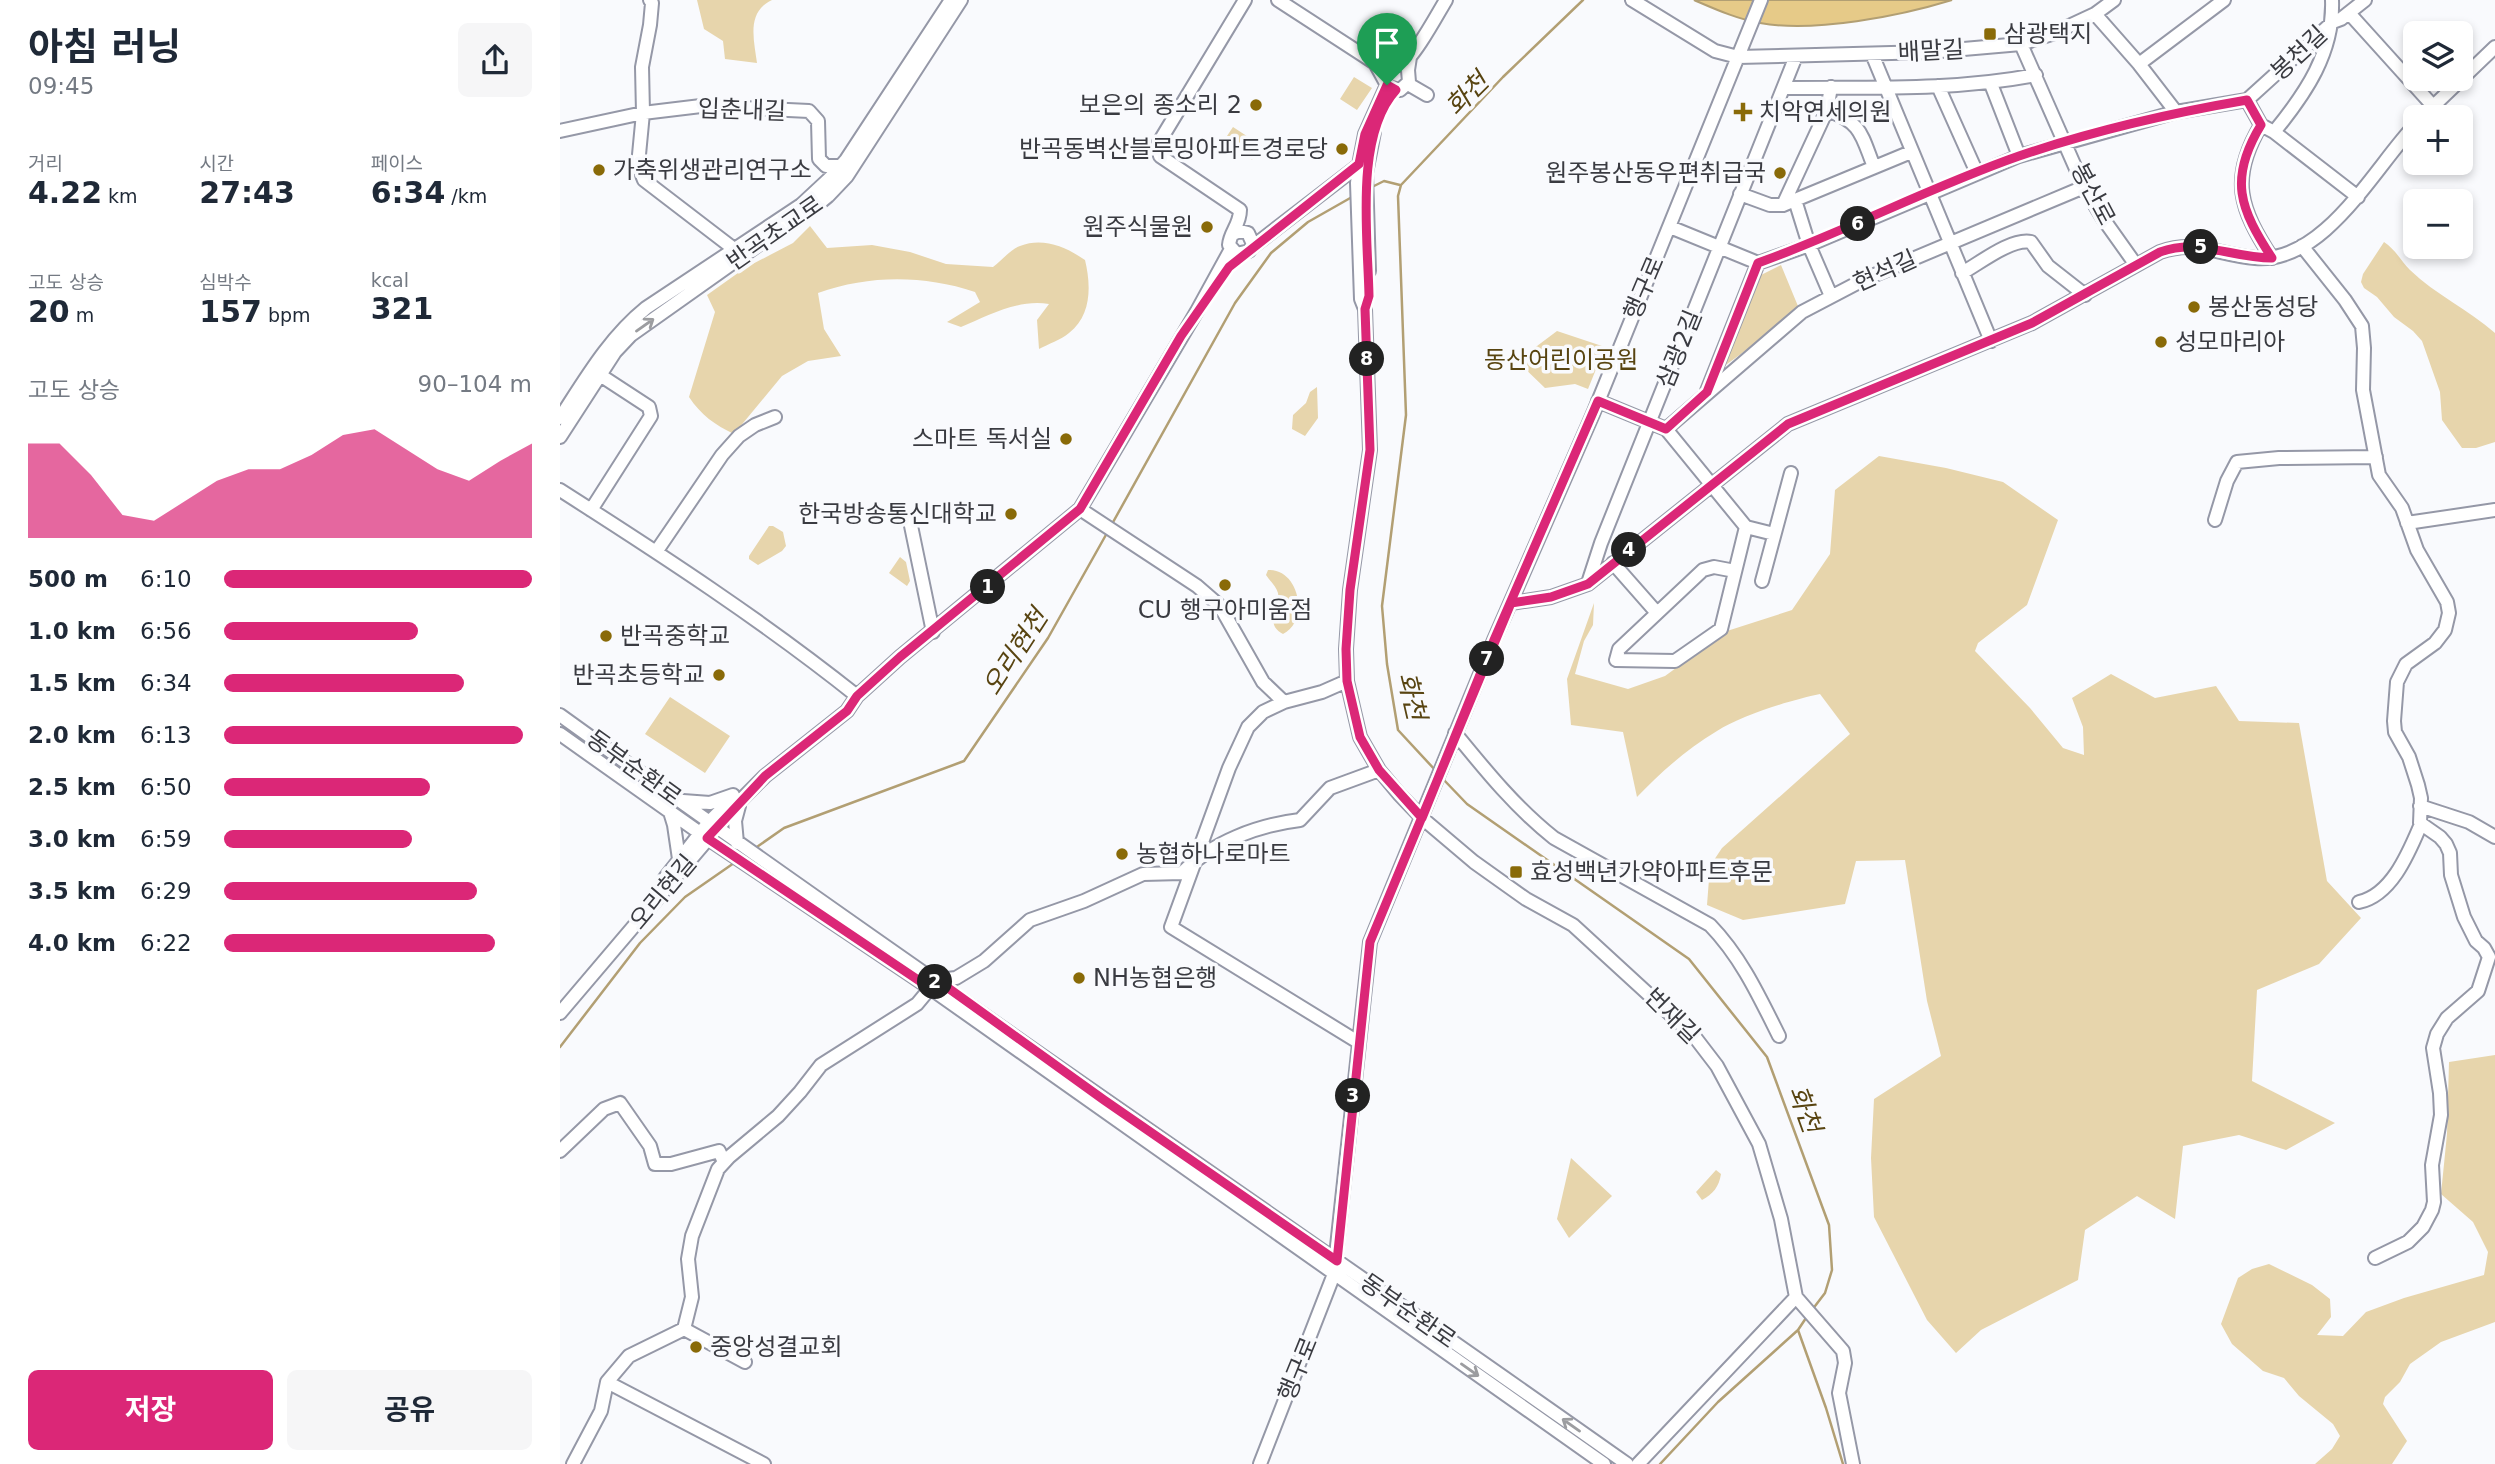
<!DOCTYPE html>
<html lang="ko">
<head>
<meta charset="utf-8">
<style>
	:root { --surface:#fff; --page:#f6f6f7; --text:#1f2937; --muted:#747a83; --accent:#db2777 }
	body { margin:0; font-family:"DejaVu Sans","Noto Sans KR",sans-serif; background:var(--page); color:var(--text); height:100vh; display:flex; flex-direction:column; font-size:26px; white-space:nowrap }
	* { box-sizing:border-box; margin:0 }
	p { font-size:23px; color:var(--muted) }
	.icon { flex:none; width:38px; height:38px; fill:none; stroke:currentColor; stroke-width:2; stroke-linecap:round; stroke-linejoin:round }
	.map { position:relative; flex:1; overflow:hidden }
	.sheet { display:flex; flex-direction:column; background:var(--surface); width:560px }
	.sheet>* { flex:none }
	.fabs { position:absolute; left:1843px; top:21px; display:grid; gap:14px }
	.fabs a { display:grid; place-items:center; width:70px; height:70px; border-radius:10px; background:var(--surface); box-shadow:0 4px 10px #0003; font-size:35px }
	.pin { position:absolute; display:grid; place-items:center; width:60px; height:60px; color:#fff; margin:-72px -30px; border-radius:50% 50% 50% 0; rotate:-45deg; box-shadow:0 0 7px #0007 }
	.pin .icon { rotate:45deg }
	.km { position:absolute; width:35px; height:35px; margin:-18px; border-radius:50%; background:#222; color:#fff; font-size:19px; line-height:35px; text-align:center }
	.round { display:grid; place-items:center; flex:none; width:74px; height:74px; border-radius:10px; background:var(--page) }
	.overview { display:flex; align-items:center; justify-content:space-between; height:119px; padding:0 28px }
	h1 { font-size:38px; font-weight:700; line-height:52px }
	.stats { display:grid; grid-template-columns:repeat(3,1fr); gap:10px; height:119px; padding:7px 28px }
	.stats div { display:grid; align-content:center }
	.stats b { font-size:30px; font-weight:700 }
	.stats small { font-size:19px; font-weight:400 }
	.stats p { font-size:19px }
	.chart { height:196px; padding:14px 28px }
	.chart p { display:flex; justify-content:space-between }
	.chart svg { width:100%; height:126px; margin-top:7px; fill:var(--accent); opacity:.7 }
	.action { display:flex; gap:14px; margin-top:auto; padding:14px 28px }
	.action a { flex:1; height:80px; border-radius:10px; background:var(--accent); color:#fff; font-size:28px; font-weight:700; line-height:80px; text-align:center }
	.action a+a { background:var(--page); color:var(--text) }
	ul { padding:0 28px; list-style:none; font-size:23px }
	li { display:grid; grid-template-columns:112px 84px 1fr; align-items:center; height:52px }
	li i { height:18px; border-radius:9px; background:var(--accent) }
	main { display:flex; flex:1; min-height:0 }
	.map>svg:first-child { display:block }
	.green { fill:#e7d5ac }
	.water { fill:#e6ca88; stroke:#b29f73; stroke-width:2 }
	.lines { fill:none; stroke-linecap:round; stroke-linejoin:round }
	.stream { stroke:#b29f73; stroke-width:2.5 }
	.minor-casing { stroke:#9598a7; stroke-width:16 }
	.minor { stroke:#fff; stroke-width:12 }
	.oneway { stroke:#9c9da0 }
	.route-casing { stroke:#fff; stroke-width:14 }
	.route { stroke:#db2777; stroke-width:9 }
	.poi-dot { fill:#896a08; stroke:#f9fafd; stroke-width:2.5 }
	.labels { text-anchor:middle; stroke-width:7; stroke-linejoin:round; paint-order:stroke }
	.poi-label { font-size:24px; fill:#3a3b41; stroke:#f9fafd; text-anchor:start }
	.street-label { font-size:24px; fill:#3a3b41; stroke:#f9fafd }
	.park-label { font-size:24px; fill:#584410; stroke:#f9fafd }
	.water-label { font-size:26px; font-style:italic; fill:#584411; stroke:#f9fafd }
</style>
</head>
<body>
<main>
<section class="sheet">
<div class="overview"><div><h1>아침 러닝</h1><p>09:45</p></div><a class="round"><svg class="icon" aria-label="share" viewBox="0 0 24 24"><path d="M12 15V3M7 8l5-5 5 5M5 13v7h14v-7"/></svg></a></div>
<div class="stats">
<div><p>거리</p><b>4.22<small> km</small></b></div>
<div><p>시간</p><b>27:43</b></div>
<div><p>페이스</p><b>6:34<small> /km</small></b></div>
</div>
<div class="stats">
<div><p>고도 상승</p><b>20<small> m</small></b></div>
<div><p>심박수</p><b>157<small> bpm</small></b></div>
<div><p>kcal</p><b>321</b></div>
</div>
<div class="chart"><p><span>고도 상승</span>90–104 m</p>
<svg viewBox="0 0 160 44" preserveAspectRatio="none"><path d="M0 44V11L10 11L20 22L30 36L40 38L50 31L60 24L70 20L80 20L90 15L100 8L110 6L120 13L130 20L140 24L150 17L160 11V44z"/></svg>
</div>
<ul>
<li><b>500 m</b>6:10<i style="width:100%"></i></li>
<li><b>1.0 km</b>6:56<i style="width:63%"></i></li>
<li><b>1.5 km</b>6:34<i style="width:78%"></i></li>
<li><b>2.0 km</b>6:13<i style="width:97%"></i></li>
<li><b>2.5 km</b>6:50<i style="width:67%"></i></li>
<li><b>3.0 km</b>6:59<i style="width:61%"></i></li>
<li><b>3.5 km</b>6:29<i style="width:82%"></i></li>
<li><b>4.0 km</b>6:22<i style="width:88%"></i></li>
</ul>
<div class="action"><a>저장</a><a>공유</a></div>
</section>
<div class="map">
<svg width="1935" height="1464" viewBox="0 0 1935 1464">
	<rect width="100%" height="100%" fill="#f9fafd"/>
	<path class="green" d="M137 0H212C186 12 194 40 197 63L165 59 163 41 144 29Z
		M794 77 812 88 797 110 780 99Z
		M673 127 702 146 692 160 665 139Z
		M250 226 267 248 312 245 350 252 386 264 433 267C441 261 451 249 460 246 483 237 506 247 525 260 531 285 532 315 509 333 501 340 488 344 479 349L477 320 489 304C458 299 429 315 401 327L387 322 420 302 415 292C363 275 309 275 258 293L264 329 281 356 248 361 222 376 174 434C155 425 141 415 129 397L155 312 147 295 185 268 233 243Z
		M1824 242C1835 249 1841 261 1850 270 1876 295 1909 310 1935 333V442L1916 448H1902L1882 420 1880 392 1862 341 1853 331 1834 317 1817 297 1804 288 1801 282 1803 274Z
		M1221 265 1240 311 1163 367 1201 275Z
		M997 331 1045 347 1028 389 1015 384 985 388 957 361Z
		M757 387 758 418 745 436 732 429 733 415 746 403 750 392Z
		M1319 456 1386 468 1443 482 1498 520 1467 605 1418 643 1415 651 1470 708 1503 748 1524 755 1523 727 1512 698 1551 674 1595 698 1656 686 1679 721 1739 723 1767 881 1801 918 1759 964 1697 990 1692 1081 1775 1123 1726 1150 1679 1135 1623 1146 1615 1219 1577 1196 1525 1230 1518 1280 1421 1330 1396 1353 1367 1320 1314 1217 1311 1158 1314 1099 1381 1056 1367 1001 1345 860 1296 861 1285 904 1183 920 1147 905 1150 866 1162 848 1290 734 1260 694C1231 700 1182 715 1157 731 1127 749 1101 772 1077 797L1063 732 1011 725 1007 679 1034 603 1033 625 1024 641 1015 674 1068 689 1105 676 1167 631 1232 610 1270 554 1275 490Z
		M209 526H213L223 532 226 546 222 551 198 565 189 559V556Z
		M340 557 346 562 350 581 347 586 329 573Z
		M708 570C739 568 750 621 723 634 703 623 721 609 718 593 716 586 710 581 706 575Z
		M110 697 170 736 145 773 85 734Z
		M1935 1055V1322L1881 1342 1850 1364 1840 1382 1825 1397 1823 1404 1847 1441 1832 1464H1755L1772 1449 1780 1436 1773 1424 1739 1396 1724 1378 1703 1371 1672 1344 1661 1324 1678 1278 1692 1269 1709 1264 1752 1285 1770 1299 1771 1317 1757 1335 1783 1336 1806 1312 1844 1298 1924 1275 1928 1252 1913 1222 1881 1194 1887 1134 1889 1062Z
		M1011 1158 1052 1196 1009 1238 997 1219Z
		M1156 1170 1161 1174C1159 1187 1153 1194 1142 1200L1136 1192Z"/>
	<path class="water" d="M1134 0H1392C1340 16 1254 33 1200 23 1177 19 1155 9 1134 0Z"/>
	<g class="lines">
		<path class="stream" d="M810 188 824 181 840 185
			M552 524 675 303 711 253 748 222 792 197
			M876 771 838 730 827 664 822 606 846 415 838 196 841 185 943 77 1023 0
			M883 779 907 804 1129 959 1207 1057 1269 1225 1272 1270 1265 1293 1252 1310
			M194 849 224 828 404 761 488 638 547 533
			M0 1047 80 943 125 897 174 863
			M1238 1330 1266 1408 1283 1464
			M1100 1464 1158 1402 1238 1330 1248 1315"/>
		<g class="minor-casing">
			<path id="minor" d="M90 0 92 3 90 25 82 67 83 113 78 165 84 180 174 249 178 256
				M718 0 815 63C823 66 835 67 842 64 854 58 878 13 886 0
				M1072 0 1155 51 1178 57 1369 52 1461 44 1492 34 1535 14 1554 0
				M1789 13 1873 106
				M1535 14 1579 64 1616 112
				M1461 44 1524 187 1544 220 1576 265
				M1312 54 1431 341
				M815 63 828 87 840 90 849 82 848 70 850 57
				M1579 64 1664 0
				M848 84 867 95
				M1431 84 1459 156
				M827 85 805 134 799 165 797 183 801 299 805 309 810 450 790 590 786 649 787 681 800 737 819 770 839 794 862 818 914 862 966 899 1013 925 1134 1036 1157 1066 1199 1144 1221 1219 1236 1297 1283 1351 1285 1363 1279 1393 1293 1464
				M1378 86 1417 173
				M1224 88C1308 87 1393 91 1476 75
				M1687 100 1701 125 1714 132 1798 197
				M1267 110C1302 123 1301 134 1314 167
				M1862 117 1935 47
				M1701 125C1669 179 1680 209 1712 258
				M0 131 83 113 141 106 249 111 258 121 259 159 266 166H281
				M1714 132C1746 93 1774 52 1772 0
				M1180 194 1210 205H1223L1351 152
				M1235 200 1249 245 1271 296
				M1223 205 1267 110 1271 87
				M680 210 600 156 598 144 685 0
				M1110 227 1198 263 1249 245 1459 156 1616 112 1687 100 1773 22 1781 19 1805 0
				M673 234 680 231 688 233 693 244 689 251 677 254 669 245C670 232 680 225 680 210
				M1742 246 1785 300 1802 326 1804 348 1803 390 1819 475 1842 508 1857 550 1887 602 1889 613 1885 630 1875 643 1846 664 1837 682 1834 721 1835 732 1849 757 1858 785 1861 798 1860 823 1880 837 1886 844 1890 853 1891 875 1904 917 1916 941 1924 948 1929 957 1918 991 1887 1018 1877 1034 1873 1048 1880 1093 1881 1115 1872 1165 1874 1202 1872 1210 1863 1227 1848 1242 1815 1258
				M691 248 799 165
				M809 271 806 173 814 132
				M1402 273C1420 263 1451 238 1471 242L1488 266 1525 295
				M1147 391 1198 263
				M1038 401 1106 429 1186 527 1214 534
				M0 418C26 378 49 338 86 308L241 205 270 178 286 160 391 0
				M1106 429 1242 312 1305 279 1524 187
				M0 437 55 352 71 335 215 233 250 211 268 196 287 176 401 0
				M0 490C102 555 203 621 297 696
				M520 509 637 586 660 606 703 682 724 702 762 692 787 681
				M31 510 91 416 89 407 40 375
				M1655 520 1667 481 1677 462 1719 458 1816 457
				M350 521 373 632
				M1847 523 1935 510
				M96 552 162 455 179 436 195 425 215 417
				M1053 563 1097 613
				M1175 571 1154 567 1143 570 1059 649 1056 660 1115 661 1161 629 1186 527
				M1202 581 1231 473
				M1028 583 1041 543 1236 56
				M951 603 991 597 1028 584 1228 424 1472 323 1600 252C1637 239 1658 255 1695 258 1764 264 1814 168 1855 125
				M724 702 703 712 688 727 669 768 611 927 798 1042
				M0 715C352 969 712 1213 1067 1464
				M895 733C926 771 956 808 994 838L1150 925C1181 957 1199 996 1219 1036
				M0 734 147 838 370 988 1044 1464
				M123 801 150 803 173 795
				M1860 806 1909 822 1935 837
				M110 812 114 825 119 859
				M177 843 175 821 179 806
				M105 878 149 822 170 801
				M1799 902C1832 895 1849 852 1861 824
				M0 1013 181 800 205 776 287 711 297 696 340 657 520 509 637 311 671 249
				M0 1151 44 1109 60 1103 90 1146 95 1164H111L159 1151 164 1162
				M124 1329 185 1362
				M47 1382 204 1464
				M13 1464 41 1411 47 1382 69 1356 124 1329 132 1297 128 1259 132 1236 158 1169 169 1157 218 1116 240 1092 261 1065 357 1004 377 980 396 978 424 961 470 920 524 901 583 874 622 873C652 842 698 825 740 820L770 788 819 770
				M700 1464 774 1274 810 942 934 640 1033 414 1201 0
				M1078 1464 1236 1297"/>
		</g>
		<use href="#minor" class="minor"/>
	</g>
	<defs><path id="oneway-shaft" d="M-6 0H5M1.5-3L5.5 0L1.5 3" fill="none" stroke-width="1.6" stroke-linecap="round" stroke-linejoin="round" transform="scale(1.75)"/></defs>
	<g class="oneway">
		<use href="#oneway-shaft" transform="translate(85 325) rotate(-35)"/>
		<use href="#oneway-shaft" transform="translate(910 1370) rotate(35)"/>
		<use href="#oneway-shaft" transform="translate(1011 1425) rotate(-145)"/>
	</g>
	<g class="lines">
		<g class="route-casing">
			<path id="route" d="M827 85 805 134 799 164 669 267 621 336 520 509 340 657 297 696 287 711 205 776 147 838 370 988 377 980 544 1100 777 1261 810 942 951 603 991 597 1028 584 1228 424 1472 323 1600 252C1640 238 1671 258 1712 258 1680 209 1668 179 1701 125L1687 100C1611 113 1532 131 1459 156 1370 187 1287 231 1198 263L1147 392 1106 429 1038 401 934 640 862 818 819 770 800 737 787 681 786 649 790 590 810 450 805 309 809 296C808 238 794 136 836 90L827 85"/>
		</g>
		<use href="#route" class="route"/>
	</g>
	<g class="poi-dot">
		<rect x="1423" y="27" width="14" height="14" rx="3.5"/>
		<circle cx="696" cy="105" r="7"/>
		<path d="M1179.5 101.5h7v7h7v7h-7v7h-7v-7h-7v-7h7z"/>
		<circle cx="782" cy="149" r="7"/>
		<circle cx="39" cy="170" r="7"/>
		<circle cx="1220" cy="173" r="7"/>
		<circle cx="647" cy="227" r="7"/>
		<circle cx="1634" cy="307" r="7"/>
		<circle cx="1601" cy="342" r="7"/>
		<circle cx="506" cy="439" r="7"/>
		<circle cx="451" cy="514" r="7"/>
		<circle cx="665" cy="585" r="7"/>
		<circle cx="46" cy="636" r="7"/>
		<circle cx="159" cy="675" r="7"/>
		<circle cx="562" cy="854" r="7"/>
		<rect x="949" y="865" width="14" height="14" rx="3.5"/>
		<circle cx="519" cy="978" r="7"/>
		<circle cx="136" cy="1347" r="7"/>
	</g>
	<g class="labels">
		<g class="poi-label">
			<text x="1444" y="42">삼광택지</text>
			<text x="682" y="113" text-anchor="end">보은의 종소리 2</text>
			<text x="1199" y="120">치악연세의원</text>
			<text x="768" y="157" text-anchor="end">반곡동벽산블루밍아파트경로당</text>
			<text x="53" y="178">가축위생관리연구소</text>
			<text x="1206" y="181" text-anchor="end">원주봉산동우편취급국</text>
			<text x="633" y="235" text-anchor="end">원주식물원</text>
			<text x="1648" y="315">봉산동성당</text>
			<text x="1615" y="350">성모마리아</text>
			<text x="492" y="447" text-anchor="end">스마트 독서실</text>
			<text x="437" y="522" text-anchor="end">한국방송통신대학교</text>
			<text x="665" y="618" text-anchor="middle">CU 행구아미움점</text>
			<text x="60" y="644">반곡중학교</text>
			<text x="145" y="683" text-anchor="end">반곡초등학교</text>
			<text x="576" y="862">농협하나로마트</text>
			<text x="970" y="880">효성백년가약아파트후문</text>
			<text x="533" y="986">NH농협은행</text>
			<text x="150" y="1355">중앙성결교회</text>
		</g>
		<g class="street-label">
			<text transform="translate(1371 51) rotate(-3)" y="8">배말길</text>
			<text transform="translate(1739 53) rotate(-43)" y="8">봉천길</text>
			<text transform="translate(182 110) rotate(2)" y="8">입춘내길</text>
			<text transform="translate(1533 194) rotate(62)" y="8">봉산로</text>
			<text transform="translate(215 233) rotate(-35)" y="8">반곡초교로</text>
			<text transform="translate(1325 271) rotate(-24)" y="8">현석길</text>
			<text transform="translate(1084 288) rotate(-67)" y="8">행구로</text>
			<text transform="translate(1119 349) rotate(-68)" y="8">삼광2길</text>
			<text transform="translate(74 768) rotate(36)" y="8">동부순환로</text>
			<text transform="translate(103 892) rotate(-50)" y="8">오리현길</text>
			<text transform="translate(1112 1016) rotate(45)" y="8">번재길</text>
			<text transform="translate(848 1311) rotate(35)" y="8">동부순환로</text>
			<text transform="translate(738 1369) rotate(-68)" y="8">행구로</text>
		</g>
		<g class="park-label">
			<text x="1001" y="368">동산어린이공원</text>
		</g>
		<g class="water-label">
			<text transform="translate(907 94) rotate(-45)" y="9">화천</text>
			<text transform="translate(455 652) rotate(-57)" y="9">오리현천</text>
			<text transform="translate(852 696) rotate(77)" y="9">화천</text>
			<text transform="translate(1245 1109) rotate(70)" y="9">화천</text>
		</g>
	</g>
</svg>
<div class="fabs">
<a><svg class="icon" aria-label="layers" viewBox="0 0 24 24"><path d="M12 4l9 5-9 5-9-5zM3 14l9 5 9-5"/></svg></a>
<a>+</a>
<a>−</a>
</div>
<div class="pin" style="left:827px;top:85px;background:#1e9e55"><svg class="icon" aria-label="arrive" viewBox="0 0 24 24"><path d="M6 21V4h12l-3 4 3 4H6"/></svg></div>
<b class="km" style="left:428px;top:587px">1</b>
<b class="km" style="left:375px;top:982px">2</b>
<b class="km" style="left:793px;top:1096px">3</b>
<b class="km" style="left:1069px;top:550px">4</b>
<b class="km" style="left:1641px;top:247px">5</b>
<b class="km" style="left:1298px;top:224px">6</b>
<b class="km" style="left:927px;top:659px">7</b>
<b class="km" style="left:807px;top:359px">8</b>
</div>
</main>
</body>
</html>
